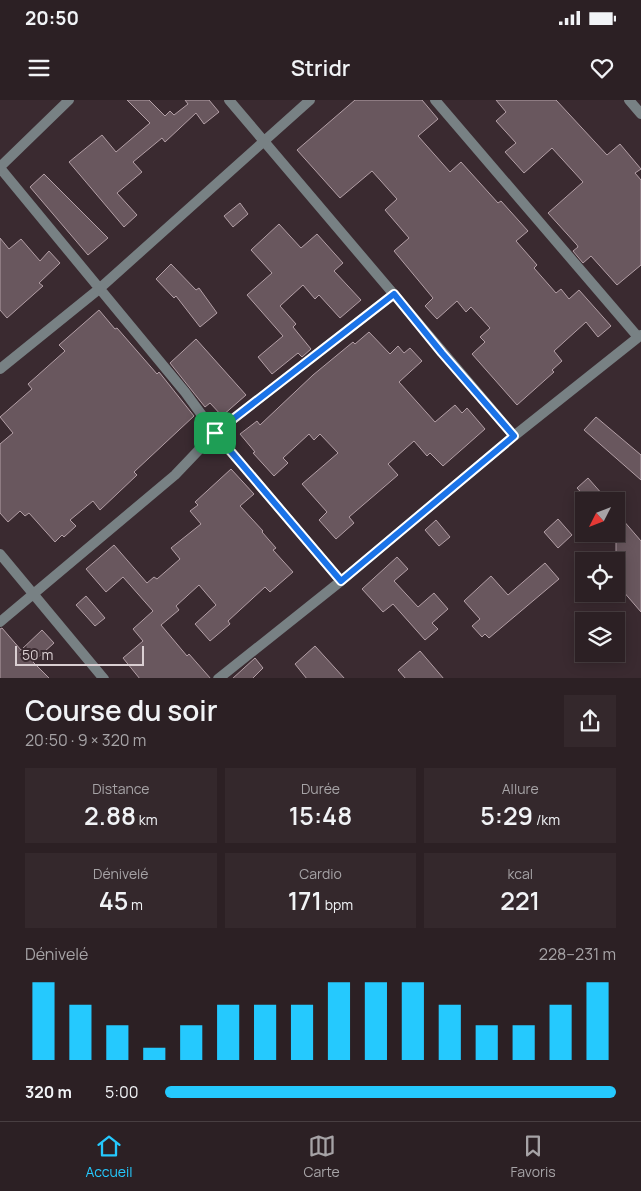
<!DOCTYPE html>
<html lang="fr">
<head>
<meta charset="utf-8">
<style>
	:root { --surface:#2c2024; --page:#34282c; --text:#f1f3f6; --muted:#a6a3a6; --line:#483e41; --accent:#25c9fe }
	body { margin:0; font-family:Manrope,sans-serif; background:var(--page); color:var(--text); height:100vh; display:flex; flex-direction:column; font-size:19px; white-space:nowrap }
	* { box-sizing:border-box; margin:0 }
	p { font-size:16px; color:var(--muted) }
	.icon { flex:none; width:28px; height:28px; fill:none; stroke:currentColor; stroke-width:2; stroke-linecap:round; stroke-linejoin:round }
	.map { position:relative; height:578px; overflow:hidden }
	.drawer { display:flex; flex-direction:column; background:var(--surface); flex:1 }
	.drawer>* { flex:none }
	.needle { width:32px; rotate:228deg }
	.controls { position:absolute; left:575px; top:392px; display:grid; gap:10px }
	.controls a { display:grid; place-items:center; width:50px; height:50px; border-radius:0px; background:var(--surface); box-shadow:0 2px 12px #0003,0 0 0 1px var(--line); font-size:25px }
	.scale { position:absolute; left:15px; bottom:12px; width:129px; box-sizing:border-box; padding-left:5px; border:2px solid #dacfd2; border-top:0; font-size:14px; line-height:18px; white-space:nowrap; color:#dacfd2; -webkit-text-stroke:4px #3a2a30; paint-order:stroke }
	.pin { position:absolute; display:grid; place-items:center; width:42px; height:42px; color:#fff; margin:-21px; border-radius:10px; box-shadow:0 2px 8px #0006 }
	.round { display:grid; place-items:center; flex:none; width:52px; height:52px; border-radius:0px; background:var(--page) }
	.head { display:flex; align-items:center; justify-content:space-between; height:85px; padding:0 25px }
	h1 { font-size:28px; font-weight:600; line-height:38px }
	.figures { display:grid; grid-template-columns:repeat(3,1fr); gap:8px; height:85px; padding:5px 25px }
	.figures div { display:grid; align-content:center; border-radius:0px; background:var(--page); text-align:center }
	.figures b { font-size:25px; font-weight:600 }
	.figures small { font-size:14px; font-weight:400 }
	.figures p { font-size:14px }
	.chart { height:140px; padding:10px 25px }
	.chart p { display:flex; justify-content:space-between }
	.chart svg { width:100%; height:90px; margin-top:5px; stroke:var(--accent); stroke-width:6 }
	ul { padding:0 25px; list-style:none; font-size:16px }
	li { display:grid; grid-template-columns:80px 60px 1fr; align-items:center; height:38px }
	li i { height:12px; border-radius:6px; background:var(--accent) }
	.status { display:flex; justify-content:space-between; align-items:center; height:35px; padding:0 25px; background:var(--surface); direction:ltr }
	.status svg { height:14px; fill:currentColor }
	header { display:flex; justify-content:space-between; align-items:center; height:65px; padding:0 25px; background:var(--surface); font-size:22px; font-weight:600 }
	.menu { display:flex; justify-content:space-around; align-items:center; height:70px; border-top:1px solid var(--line); background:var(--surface); font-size:14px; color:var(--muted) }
	.menu a { display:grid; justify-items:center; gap:2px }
	.menu .current { color:var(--accent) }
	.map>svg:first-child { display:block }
	.building { fill:#69575e; stroke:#b39fa6 }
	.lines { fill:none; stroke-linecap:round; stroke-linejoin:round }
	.minor { stroke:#788184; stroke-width:10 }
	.route-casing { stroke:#fff; stroke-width:10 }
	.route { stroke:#1a73e8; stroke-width:6 }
</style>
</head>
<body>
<div class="status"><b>20:50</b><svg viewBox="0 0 49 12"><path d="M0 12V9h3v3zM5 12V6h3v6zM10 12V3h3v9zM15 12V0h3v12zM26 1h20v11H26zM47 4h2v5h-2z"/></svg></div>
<header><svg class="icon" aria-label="menu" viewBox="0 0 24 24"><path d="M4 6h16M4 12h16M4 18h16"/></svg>Stridr<svg class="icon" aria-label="heart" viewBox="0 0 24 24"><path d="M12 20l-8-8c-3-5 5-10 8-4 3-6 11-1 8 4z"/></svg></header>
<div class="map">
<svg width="641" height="579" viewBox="0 0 641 579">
	<rect width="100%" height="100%" fill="#3a2a30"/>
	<path class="building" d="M127 0H149L165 16 170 11 174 15 188 4 185 0H209L219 12 204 24 196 13 165 42 162 38 133 62 142 72 117 93 137 115 124 127 69 62 102 35 116 52 150 23Z
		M355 0H422L438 19 418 36 450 72 461 62 498 103 501 101 528 131 516 141 537 165 534 168 556 193 561 189 569 199 579 190 611 226 598 237 586 222 554 251 562 261 552 270 554 272 517 305 472 254 485 242 480 237 490 228 471 207 466 212 457 201 437 219 425 206 433 198 394 151 409 138 385 110 397 99 372 71 340 98 297 50Z
		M496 0H556L607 55 620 44 641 69 635 73 641 80V165L617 185 591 156 583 163 573 151 578 147 577 145 548 113 583 82 552 48 524 73 505 52 516 43 496 21 506 12Z
		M44 74 108 138 88 155 30 87Z
		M240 103 248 114 233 127 224 116Z
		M279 124 301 148 317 134 343 163 334 171 361 200 340 218 319 195 315 199 303 185 280 206 296 224 293 227 311 249 302 257 298 253 272 274 258 257 283 236 247 195 272 173 251 150Z
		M0 138 9 149 21 139 40 161 49 151 60 163 39 183 43 186 7 218 0 210Z
		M171 164 196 190 199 188 217 213 200 227 176 196 174 198 156 179Z
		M99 210 115 229 117 228 157 274 159 272 194 316 134 372 137 375 100 410 93 401 70 420 76 426 64 437 62 435 55 442 29 413 25 416 20 411 8 422 0 413V344L13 333 0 317 32 289 28 284 65 251 59 245Z
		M369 232 390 254 398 246 404 253 410 248 422 261 399 282 435 322 455 305 462 313 467 308 485 329 443 366 430 353 427 356 414 341 388 364 398 375 349 417 354 423 336 439 319 420 327 412 302 384 338 353 320 334 314 340 309 334 283 358 288 363 274 376 253 353 255 352 240 334 257 321 260 325 313 275 353 242 355 244Z
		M196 239 246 295 222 316 210 303 205 307 170 263Z
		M596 317 641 355V380L584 330Z
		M231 369 254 394 240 406 263 431 262 432 276 448 273 450 293 472 270 492 265 487 228 521 230 524 210 541 195 524 216 505 199 485 176 506 179 510 161 525 187 556 189 554 211 579H140L123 558 143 541 133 529 153 511 123 477 106 492 86 469 114 445 147 483 154 477 157 479 180 459 171 448 201 424 190 411 198 405 195 402Z
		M588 378 603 395 596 401H589L577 388Z
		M616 412 641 441V512L616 483Z
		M558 419 572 435 558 448 544 432Z
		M436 420 450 437 439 446 425 430Z
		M397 457 408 469 394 481 418 507 434 493 448 509 432 523 438 529 425 540 393 504 383 512 362 489Z
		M545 463 559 479 489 538 485 534 482 537 472 526 480 519 464 501 491 476 508 495Z
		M86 496 105 518 95 526 76 505Z
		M2 528 21 550 42 530 54 543 33 562 50 579H0V529Z
		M315 546 345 579H307L295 564Z
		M420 551 444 579H406L398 570Z
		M255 558 263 568 252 579H232Z"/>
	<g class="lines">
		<path class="minor" d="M229 0 514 336
			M435 0 638 237
			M629 0 641 14
			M0 67 69 0
			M0 68 185 292 215 333 341 481
			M0 269 99 189 310 0
			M0 454 104 579
			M0 522 175 375 215 333 394 194
			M218 579 341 481 514 336 641 235"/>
	</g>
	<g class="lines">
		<g class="route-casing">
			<path id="route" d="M394 194 442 253 514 336 341 481 215 333Z"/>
		</g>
		<use href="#route" class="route"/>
	</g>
</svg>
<div class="controls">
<a><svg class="needle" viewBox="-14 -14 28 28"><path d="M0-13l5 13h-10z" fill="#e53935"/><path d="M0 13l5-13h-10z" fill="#a6a3a6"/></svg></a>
<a><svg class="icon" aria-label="locate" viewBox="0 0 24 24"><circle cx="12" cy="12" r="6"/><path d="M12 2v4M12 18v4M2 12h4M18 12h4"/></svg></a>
<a><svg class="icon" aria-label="layers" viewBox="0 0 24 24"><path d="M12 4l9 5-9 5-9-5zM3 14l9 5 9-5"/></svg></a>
</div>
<div class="scale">50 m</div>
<div class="pin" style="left:215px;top:333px;background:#1e9e55"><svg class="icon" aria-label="arrive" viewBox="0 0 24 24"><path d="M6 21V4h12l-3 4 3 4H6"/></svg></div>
</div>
<section class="drawer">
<div class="head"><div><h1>Course du soir</h1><p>20:50 · 9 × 320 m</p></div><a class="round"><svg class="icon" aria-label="share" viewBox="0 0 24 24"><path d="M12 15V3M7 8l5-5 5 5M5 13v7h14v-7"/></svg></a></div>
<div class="figures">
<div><p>Distance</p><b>2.88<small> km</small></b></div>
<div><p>Durée</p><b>15:48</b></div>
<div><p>Allure</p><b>5:29<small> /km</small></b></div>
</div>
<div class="figures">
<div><p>Dénivelé</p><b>45<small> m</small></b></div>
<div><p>Cardio</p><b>171<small> bpm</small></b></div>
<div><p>kcal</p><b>221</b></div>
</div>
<div class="chart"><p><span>Dénivelé</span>228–231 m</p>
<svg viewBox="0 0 160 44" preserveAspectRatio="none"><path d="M5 44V6M15 44V17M25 44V27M35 44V38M45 44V27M55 44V17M65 44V17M75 44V17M85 44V6M95 44V6M105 44V6M115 44V17M125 44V27M135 44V27M145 44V17M155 44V6"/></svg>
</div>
<ul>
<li><b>320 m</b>5:00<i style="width:100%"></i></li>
</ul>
</section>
<nav class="menu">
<a class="current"><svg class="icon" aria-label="home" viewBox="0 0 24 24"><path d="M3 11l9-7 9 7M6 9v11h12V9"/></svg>Accueil</a>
<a><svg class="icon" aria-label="map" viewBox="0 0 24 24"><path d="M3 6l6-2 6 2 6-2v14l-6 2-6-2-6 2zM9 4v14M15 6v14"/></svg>Carte</a>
<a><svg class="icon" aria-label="saved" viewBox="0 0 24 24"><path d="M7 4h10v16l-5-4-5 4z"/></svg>Favoris</a>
</nav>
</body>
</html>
